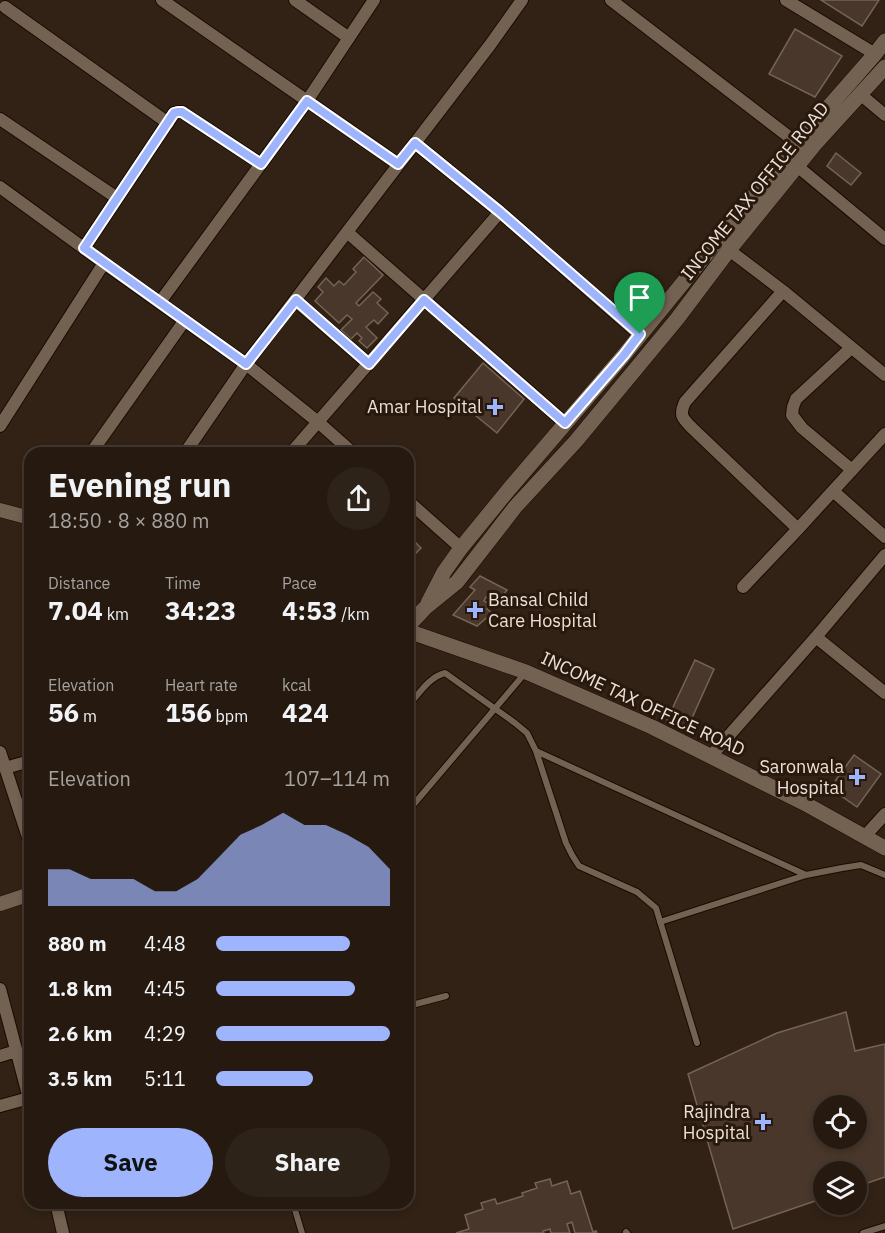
<!DOCTYPE html>
<html lang="en">
<head>
<meta charset="utf-8">
<style>
	:root { --surface:#261a10; --page:#2e2319; --text:#f1f3f6; --muted:#a4a19f; --line:#423830; --accent:#9eb4fd }
	body { margin:0; font-family:"IBM Plex Sans",sans-serif; background:var(--page); color:var(--text); height:100vh; display:flex; flex-direction:column; font-size:22px; white-space:nowrap }
	* { box-sizing:border-box; margin:0 }
	p { font-size:20px; color:var(--muted) }
	.icon { flex:none; width:33px; height:33px; fill:none; stroke:currentColor; stroke-width:2; stroke-linecap:round; stroke-linejoin:round }
	.map { position:relative; flex:1; overflow:hidden }
	.details { position:absolute; left:24px; top:447px; width:390px; height:762px; display:flex; flex-direction:column; background:var(--surface); border-radius:18px; box-shadow:0 3px 9px #0003,0 0 0 2px var(--line) }
	.details>* { flex:none }
	.tools { position:absolute; left:813px; top:1095px; display:grid; gap:12px }
	.tools a { display:grid; place-items:center; width:54px; height:54px; border-radius:50%; background:var(--surface); box-shadow:0 3px 9px #0003,0 0 0 2px var(--line); font-size:30px }
	.pin { position:absolute; display:grid; place-items:center; width:51px; height:51px; color:#fff; margin:-62px -26px; border-radius:50% 50% 50% 0; rotate:-45deg; box-shadow:0 0 6px #0007 }
	.pin .icon { rotate:45deg }
	.round { display:grid; place-items:center; flex:none; width:63px; height:63px; border-radius:32px; background:var(--page) }
	.headline { display:flex; align-items:center; justify-content:space-between; height:102px; padding:0 24px }
	h1 { font-size:33px; font-weight:700; line-height:45px }
	.stats { display:grid; grid-template-columns:repeat(3,1fr); gap:9px; height:102px; padding:6px 24px }
	.stats div { display:grid; align-content:center }
	.stats b { font-size:26px; font-weight:700 }
	.stats small { font-size:16px; font-weight:400 }
	.stats p { font-size:16px }
	.chart { height:168px; padding:12px 24px }
	.chart p { display:flex; justify-content:space-between }
	.chart svg { width:100%; height:108px; margin-top:6px; fill:var(--accent); opacity:.7 }
	.button { display:flex; gap:12px; margin-top:auto; padding:12px 24px }
	.button a { flex:1; height:69px; border-radius:36px; background:var(--accent); color:#111; font-size:24px; font-weight:700; line-height:69px; text-align:center }
	.button a+a { background:var(--page); color:var(--text) }
	ul { padding:0 24px; list-style:none; font-size:20px }
	li { display:grid; grid-template-columns:96px 72px 1fr; align-items:center; height:45px }
	li i { height:15px; border-radius:8px; background:var(--accent) }
	.map>svg:first-child { display:block }
	.building { fill:#48372a; stroke:#756354; stroke-width:1.5; fill-rule:evenodd }
	.lines { fill:none; stroke-linecap:round; stroke-linejoin:round }
	.service-casing { stroke:#190b02; stroke-width:8 }
	.minor-casing { stroke:#190b02; stroke-width:14 }
	.tertiary-casing { stroke:#190b02; stroke-width:15 }
	.secondary-casing { stroke:#190b02; stroke-width:16 }
	.service { stroke:#736152; stroke-width:6 }
	.minor { stroke:#736152; stroke-width:12 }
	.tertiary { stroke:#736152; stroke-width:14 }
	.secondary { stroke:#736152; stroke-width:15 }
	.route-casing { stroke:#fff; stroke-width:12 }
	.route { stroke:#9eb4fd; stroke-width:8 }
	.poi-dot { fill:#9eb4fd; stroke:#28190c; stroke-width:2 }
	.labels { text-anchor:middle; stroke-width:6; stroke-linejoin:round; paint-order:stroke }
	.street-label { font-size:18px; fill:#ebe0d8; stroke:#28190c }
	.poi-label { font-size:18px; fill:#ebe0d8; stroke:#28190c; text-anchor:end }
</style>
</head>
<body>
<div class="map">
<svg width="885" height="1233" viewBox="0 0 885 1233">
	<rect width="100%" height="100%" fill="#322215"/>
	<path class="building" d="M821 0H879L862 26Z
		M795 29 842 56 815 97 769 74Z
		M836 153 861 173 851 185 827 166Z
		M364 257 383 275 356 303 359 306 373 292 381 299 377 303 388 313 378 324 374 320 366 327 377 338 367 348 359 341 362 338 357 333 351 339 341 330 352 319 347 315 339 323 315 301 323 292 318 287 326 278 334 286 339 281 344 285 356 272 353 269Z
		M483 363 524 399 497 433 454 398Z
		M408 535 421 548 413 556 408 551Z
		M480 576 507 590 498 602 486 597 484 601 490 604 487 609 492 613 477 626 453 615 475 590 470 587Z
		M695 660 714 669 687 729 667 720Z
		M854 755 881 774 857 807 830 788Z
		M846 1012 855 1051 885 1044V1177L856 1187V1172H824V1198L733 1229 688 1074 777 1033ZM824 1106H856V1138H824Z
		M550 1179 552 1186 567 1181 571 1194 580 1191 593 1232 596 1231 597 1233H575L572 1222 567 1224 570 1233H551L550 1229 543 1231 544 1233H456L469 1229 465 1215 483 1209 481 1203 495 1199 497 1204 523 1196 522 1193 537 1188 535 1183Z"/>
	<g class="lines">
		<g class="service-casing">
			<path id="service" d="M408 706C419 694 429 677 445 673L515 723 527 733 536 751 566 843 572 855 579 866 637 892 656 908 697 1043
				M536 751 806 875
				M408 811 526 672
				M660 922 806 875 842 868 861 865 885 875
				M408 1006 446 996
				M293 1203 302 1233
				M626 1232 627 1233
				M863 1233 885 1226"/>
		</g>
		<g class="minor-casing">
			<path id="minor" d="M162 0 398 164
				M295 0 349 38
				M611 0 797 143
				M786 0 875 54
				M5 7 168 123
				M860 94 885 115
				M0 119 117 198
				M415 143 500 212
				M797 166 885 239
				M0 187 104 263 246 364 318 422 353 453
				M347 232 565 423
				M84 248 174 113 178 112H182L261 164
				M729 250 783 291 885 375
				M783 291 685 402C679 415 682 418 692 428L798 529
				M295 300 369 364
				M160 302 307 101 374 0
				M851 348 796 399 793 407 792 415 802 428 852 470
				M0 426 104 263
				M91 453 185 320
				M185 453 246 364 490 45 522 0
				M291 453 500 212 640 335
				M833 491 885 537
				M408 501 461 548
				M885 555 816 637 885 693
				M743 587 798 529 885 434
				M0 752 30 843
				M711 756 816 637
				M5 768 30 761
				M865 836 885 814
				M0 989 30 1102
				M0 1056 16 1051
				M0 1106 29 1098
				M56 1203 63 1233"/>
		</g>
		<g class="tertiary-casing">
			<path id="tertiary" d="M0 510 30 518
				M0 904 30 894"/>
		</g>
		<g class="secondary-casing">
			<path id="secondary" d="M428 603 444 572 461 548 510 488 624 355 797 143 875 54 885 41
				M408 626 425 608 457 582 516 506 576 441 677 319 729 250 815 144 885 67
				M408 631 526 672 652 727 804 803 885 848"/>
		</g>
		<use href="#service" class="service"/>
		<use href="#minor" class="minor"/>
		<use href="#tertiary" class="tertiary"/>
		<use href="#secondary" class="secondary"/>
	</g>
	<g class="lines">
		<g class="route-casing">
			<path id="route" d="M307 101 398 164 415 143 500 212 640 334 624 355 565 423 424 300 369 364 296 300 246 364 84 248 174 113 178 112H182L261 164Z"/>
		</g>
		<use href="#route" class="route"/>
	</g>
	<g class="poi-dot">
		<path d="M492 398h6v6h6v6h-6v6h-6v-6h-6v-6h6z"/>
		<path d="M472 601h6v6h6v6h-6v6h-6v-6h-6v-6h6z"/>
		<path d="M854 768h6v6h6v6h-6v6h-6v-6h-6v-6h6z"/>
		<path d="M760 1113h6v6h6v6h-6v6h-6v-6h-6v-6h6z"/>
	</g>
	<g class="labels">
		<g class="street-label">
			<text transform="translate(755 191) rotate(-51)" y="6">INCOME TAX OFFICE ROAD</text>
			<text transform="translate(643 704) rotate(25)" y="6">INCOME TAX OFFICE ROAD</text>
		</g>
		<g class="poi-label">
			<text x="482" y="413">Amar Hospital</text>
			<text x="488" y="606" text-anchor="start">Bansal Child<tspan x="488" dy="21">Care Hospital</tspan></text>
			<text x="844" y="773">Saronwala<tspan x="844" dy="21">Hospital</tspan></text>
			<text x="750" y="1118">Rajindra<tspan x="750" dy="21">Hospital</tspan></text>
		</g>
	</g>
</svg>
<div class="tools">
<a><svg class="icon" aria-label="locate" viewBox="0 0 24 24"><circle cx="12" cy="12" r="6"/><path d="M12 2v4M12 18v4M2 12h4M18 12h4"/></svg></a>
<a><svg class="icon" aria-label="layers" viewBox="0 0 24 24"><path d="M12 4l9 5-9 5-9-5zM3 14l9 5 9-5"/></svg></a>
</div>
<div class="pin" style="left:640px;top:334px;background:#1e9e55"><svg class="icon" aria-label="arrive" viewBox="0 0 24 24"><path d="M6 21V4h12l-3 4 3 4H6"/></svg></div>
<section class="details">
<div class="headline"><div><h1>Evening run</h1><p>18:50 · 8 × 880 m</p></div><a class="round"><svg class="icon" aria-label="share" viewBox="0 0 24 24"><path d="M12 15V3M7 8l5-5 5 5M5 13v7h14v-7"/></svg></a></div>
<div class="stats">
<div><p>Distance</p><b>7.04<small> km</small></b></div>
<div><p>Time</p><b>34:23</b></div>
<div><p>Pace</p><b>4:53<small> /km</small></b></div>
</div>
<div class="stats">
<div><p>Elevation</p><b>56<small> m</small></b></div>
<div><p>Heart rate</p><b>156<small> bpm</small></b></div>
<div><p>kcal</p><b>424</b></div>
</div>
<div class="chart"><p><span>Elevation</span>107–114 m</p>
<svg viewBox="0 0 160 44" preserveAspectRatio="none"><path d="M0 44V29L10 29L20 33L30 33L40 33L50 38L60 38L70 33L80 24L90 15L100 11L110 6L120 11L130 11L140 15L150 20L160 29V44z"/></svg>
</div>
<ul>
<li><b>880 m</b>4:48<i style="width:77%"></i></li>
<li><b>1.8 km</b>4:45<i style="width:80%"></i></li>
<li><b>2.6 km</b>4:29<i style="width:100%"></i></li>
<li><b>3.5 km</b>5:11<i style="width:56%"></i></li>
</ul>
<div class="button"><a>Save</a><a>Share</a></div>
</section>
</div>
</body>
</html>
